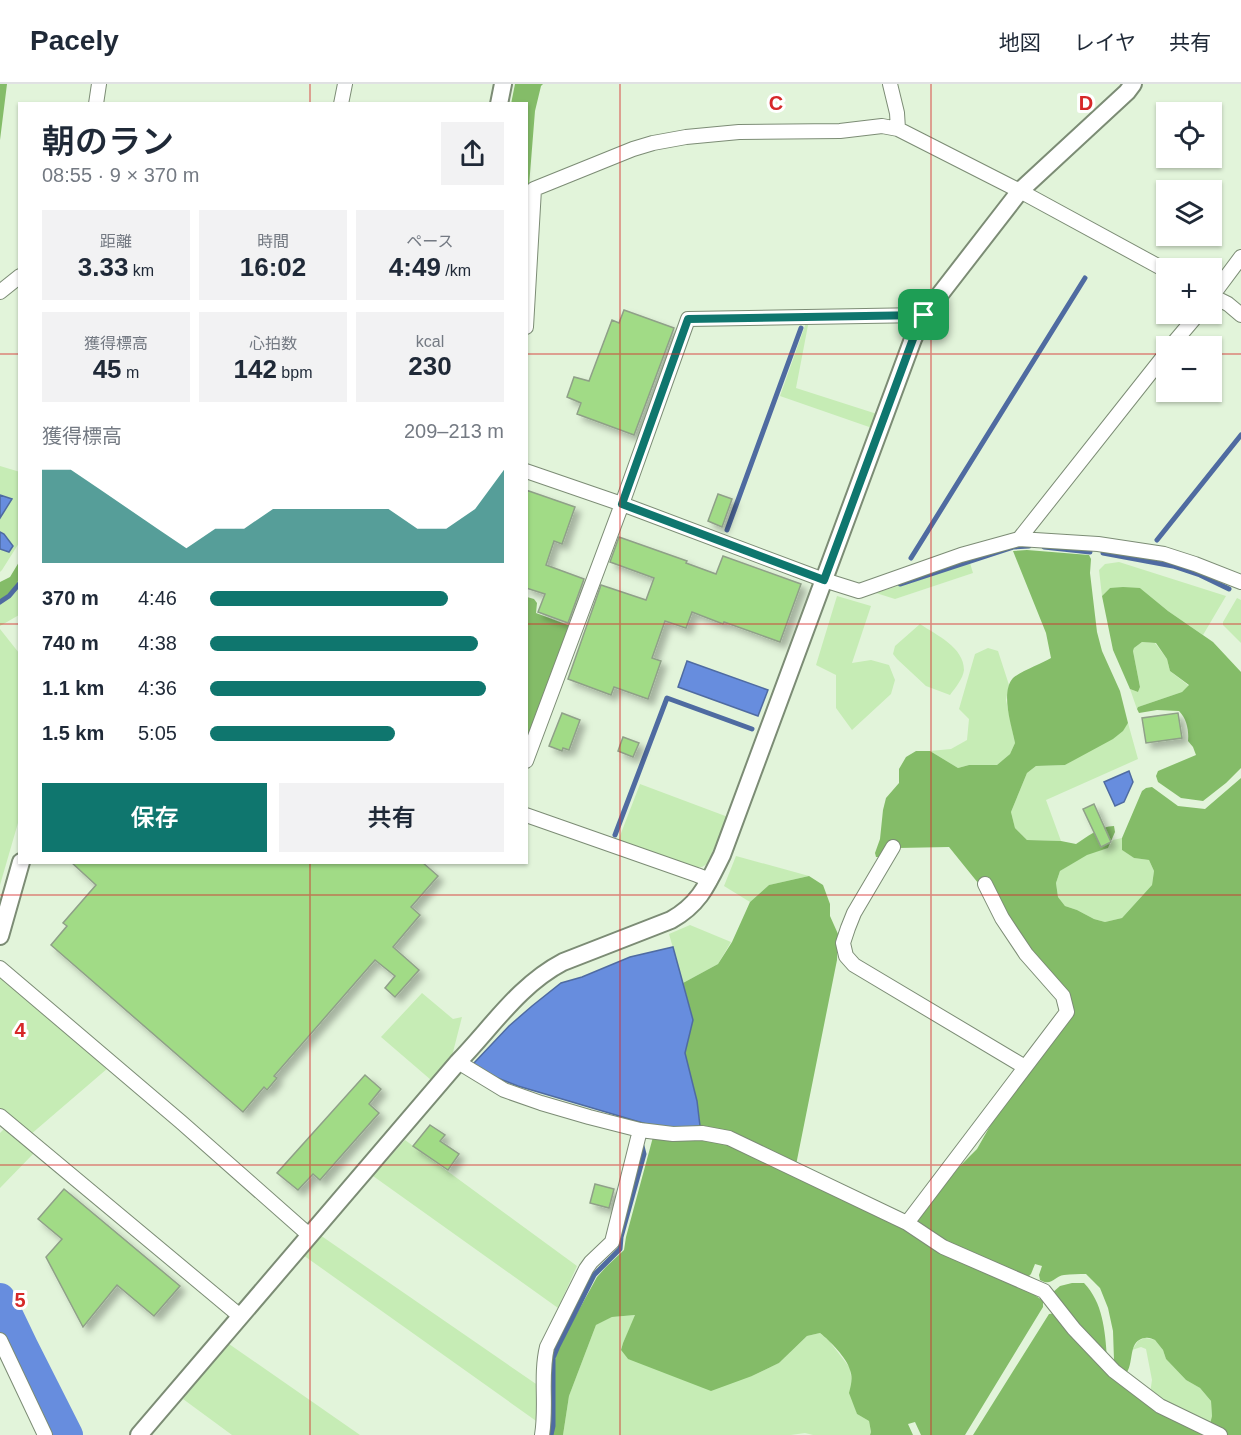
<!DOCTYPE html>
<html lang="ja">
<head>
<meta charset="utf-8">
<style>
	:root { --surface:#fff; --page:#f2f2f3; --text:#1f2937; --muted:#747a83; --line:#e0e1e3; --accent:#0f766e }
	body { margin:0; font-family:Helvetica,"Noto Sans JP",sans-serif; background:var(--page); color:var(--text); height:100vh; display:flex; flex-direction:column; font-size:22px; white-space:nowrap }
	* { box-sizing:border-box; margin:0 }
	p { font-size:20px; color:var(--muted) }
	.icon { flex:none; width:33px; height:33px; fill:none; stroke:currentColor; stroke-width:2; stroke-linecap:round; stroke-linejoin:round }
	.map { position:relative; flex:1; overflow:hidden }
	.side { position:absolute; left:18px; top:18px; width:510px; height:762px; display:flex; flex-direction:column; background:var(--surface); border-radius:0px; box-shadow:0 2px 4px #0004 }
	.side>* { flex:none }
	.buttons { position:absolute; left:1156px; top:18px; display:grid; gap:12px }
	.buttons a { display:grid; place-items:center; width:66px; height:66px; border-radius:0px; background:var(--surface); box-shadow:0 2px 4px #0004; font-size:30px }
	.pin { position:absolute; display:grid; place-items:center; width:51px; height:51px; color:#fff; margin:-26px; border-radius:12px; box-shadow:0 3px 9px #0006 }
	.round { display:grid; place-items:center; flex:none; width:63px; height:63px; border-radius:0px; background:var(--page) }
	.summary { display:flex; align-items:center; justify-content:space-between; height:102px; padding:0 24px }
	h1 { font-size:33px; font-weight:600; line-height:45px }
	.figures { display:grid; grid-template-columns:repeat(3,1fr); gap:9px; height:102px; padding:6px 24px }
	.figures div { display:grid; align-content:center; border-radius:0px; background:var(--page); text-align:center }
	.figures b { font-size:26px; font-weight:600 }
	.figures small { font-size:16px; font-weight:400 }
	.figures p { font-size:16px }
	.chart { height:168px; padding:12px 24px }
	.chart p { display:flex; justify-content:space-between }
	.chart svg { width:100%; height:108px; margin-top:6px; fill:var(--accent); opacity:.7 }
	.action { display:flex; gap:12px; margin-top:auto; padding:12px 24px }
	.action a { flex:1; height:69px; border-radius:0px; background:var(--accent); color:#fff; font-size:24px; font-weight:600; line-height:69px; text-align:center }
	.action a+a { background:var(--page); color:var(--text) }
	ul { padding:0 24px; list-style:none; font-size:20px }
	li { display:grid; grid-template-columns:96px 72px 1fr; align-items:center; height:45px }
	li i { height:15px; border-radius:8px; background:var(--accent) }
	header { display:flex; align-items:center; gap:36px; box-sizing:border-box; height:84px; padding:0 30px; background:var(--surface); border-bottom:2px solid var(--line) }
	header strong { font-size:28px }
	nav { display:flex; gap:33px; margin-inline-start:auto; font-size:21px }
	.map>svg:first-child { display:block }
	.green { fill:#c6ecb5 }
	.forest { fill:#84bc68 }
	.water { fill:#678dde; stroke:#4f6ba1; stroke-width:1.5 }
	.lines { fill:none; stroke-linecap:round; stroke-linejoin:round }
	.stream { stroke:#4f6ba1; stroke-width:5 }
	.river { stroke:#678dde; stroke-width:30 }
	.building { fill:#a1db86; stroke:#8fa088; stroke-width:1.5; filter:url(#shadow) }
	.minor-casing { stroke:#7c8c75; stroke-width:16 }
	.tertiary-casing { stroke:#7c8c75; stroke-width:20 }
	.minor { stroke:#fff; stroke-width:14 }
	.tertiary { stroke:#fff; stroke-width:16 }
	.route-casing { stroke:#fff; stroke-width:12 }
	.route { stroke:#0f766e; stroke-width:8 }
	.grid { fill:none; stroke:#d62828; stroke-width:1.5; stroke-opacity:0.55 }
	.grid-label { font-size:20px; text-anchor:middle; font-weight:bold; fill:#d62828; stroke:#fff; stroke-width:6; stroke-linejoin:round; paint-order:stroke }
</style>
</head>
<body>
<header>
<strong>Pacely</strong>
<nav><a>地図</a><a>レイヤ</a><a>共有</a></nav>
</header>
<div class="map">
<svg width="1241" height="1351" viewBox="0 0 1241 1351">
	<defs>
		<filter id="shadow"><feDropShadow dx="5.5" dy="5.5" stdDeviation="3" flood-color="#0004"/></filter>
	</defs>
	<rect width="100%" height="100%" fill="#e2f4da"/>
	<path class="green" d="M807 236H809L796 304 877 330 872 344 780 312Z
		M0 382 20 388 19 459 2 486 0 488V465L9 468 4 450 0 448V434L12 415 0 411Z
		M1119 478 1226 512 1203 551 1168 527 1140 504H1110L1102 512 1099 486 1105 480Z
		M970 479 973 489 895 515 876 509Z
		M19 502V531L0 542V520L10 513Z
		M837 512 871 522 852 579 871 576 889 581 895 596 891 610 852 646 836 624V591L816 581Z
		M1237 514 1241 516V559L1223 541V538Z
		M920 540C936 551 964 563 964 586 963 595 955 604 950 611L926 602 897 575 893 570 895 562Z
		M0 545 19 569 20 732 0 801Z
		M1142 558 1155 559 1167 575 1170 587 1189 602 1182 608 1138 623 1137 625 1130 605 1138 608 1140 603 1133 567 1134 564Z
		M988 564 998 567 1009 601 1006 616 1015 659 1010 670 997 681H969L958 684 930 667 951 665 967 656 969 635 959 625 975 570Z
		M1128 639 1138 675 1046 716 1061 757 1027 756 1015 744 1011 728 1027 689 1036 682 1065 681 1122 647Z
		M640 700 728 733 707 780 702 783H695L618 757Z
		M1122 754V766L1134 774 1149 776 1154 787 1152 801 1122 834 1105 838 1094 835 1077 826 1065 822 1058 813 1056 799 1060 787 1087 770 1108 764 1113 756Z
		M736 772 809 792 769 801 750 818 724 802Z
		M690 841 731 858 718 880 683 899 669 850Z
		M0 891 108 984 30 1051 0 1025Z
		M422 909 453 935 462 933 452 972 431 996 381 953Z
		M4 1045 34 1069 0 1104V1049Z
		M405 1056 577 1182 558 1224 373 1092Z
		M320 1151 539 1302V1339L303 1171Z
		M636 1231 623 1259 621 1266 628 1275 752 1292 779 1279 807 1252 820 1249 830 1258 850 1284 854 1319 857 1330 869 1337 871 1348 870 1351H813L805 1349 791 1351H563L569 1312 596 1241 612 1233Z
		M1145 1254 1155 1256 1163 1266 1166 1275 1186 1296 1200 1304 1211 1317 1212 1332 1210 1340 1162 1318 1150 1309 1152 1296 1146 1265 1141 1263 1132 1266 1138 1257Z
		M229 1260 360 1351H232L183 1315Z"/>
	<path class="forest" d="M0 0H7L0 56Z
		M515 0H543L541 2 535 27 527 127 526 20H511Z
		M1027 466 1089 471 1091 475 1090 489 1097 548 1102 567 1120 607 1128 639 1123 647 1113 655 1065 681 1036 682 1027 689 1011 728 1015 744 1027 756 1061 757 1076 760C1087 753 1100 742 1114 742L1115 748 1108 764 1087 771 1060 787 1056 799 1058 813 1065 822 1077 826 1094 835 1105 838 1122 834 1152 801 1154 787 1149 776 1134 774 1122 766V754L1142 707 1146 704 1152 703 1178 722 1205 725 1241 694V1351H1228L1210 1340 1212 1332 1211 1317 1200 1304 1186 1296 1166 1275 1163 1266 1155 1256C1152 1255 1149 1253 1145 1254 1128 1256 1134 1278 1127 1288L1122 1289 1116 1285 1114 1276 1113 1247 1108 1224 1100 1204 1086 1190C1079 1190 1071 1190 1064 1191 1054 1192 1052 1203 1040 1196L1039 1191 1042 1182 1035 1180 1031 1190 1028 1193 1024 1192 947 1160 916 1137 959 1083 977 1065 994 1035 1072 923 1071 914 949 763 898 764 879 773H876L875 769 880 755 883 726 886 714 899 699V685L906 673 916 667H930L958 684 969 681H997L1010 670 1015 659C1012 643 1000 608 1013 594 1019 588 1043 579 1051 574L1046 549 1013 467Z
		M19 478C20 499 18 504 0 516V498L10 493Z
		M1123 503 1140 504 1168 527 1213 558 1241 588V684L1226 699 1203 717 1181 714 1158 698 1156 692 1158 687 1196 671 1193 663 1188 657C1189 647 1187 635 1179 627L1157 626 1139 629 1137 625 1138 623 1182 608 1189 601 1170 587 1167 575 1156 559 1142 558 1134 564 1133 567 1140 603 1138 608 1130 605 1113 566 1102 512 1110 504Z
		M527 513 534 515 537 519 536 529 573 543 527 657Z
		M809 792 823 801 830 820V832L838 850 837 876 796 1081 720 1047 700 1042 697 1017 685 969 693 936 683 899 718 880 732 858 750 818 769 801Z
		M653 1053H700L728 1058 1028 1206 1043 1217V1223L965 1351H921L915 1338 908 1340 913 1351H870L871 1348 869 1337 857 1330 849 1309C851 1301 853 1294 850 1286 847 1274 830 1257 820 1249L807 1252 779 1279 752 1292 711 1307 628 1275 621 1266 623 1259 635 1231 612 1233 596 1241 569 1312 563 1351H552L554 1342 555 1275 559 1262 597 1193 606 1183 624 1166 626 1153Z
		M1072 1199H1084C1103 1219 1105 1246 1107 1273L1052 1209 1060 1202Z
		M1056 1229 1110 1289 1134 1311 1147 1320 1213 1351H973L1049 1230Z"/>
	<path class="water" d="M0 411 12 415 0 434Z
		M0 448 4 450 13 462 9 468 0 465Z
		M687 577 768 606 758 632 678 603Z
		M1129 687 1133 698 1124 718 1115 722 1104 698Z
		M673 863 693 936 685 969 697 1017 700 1042 682 1044 653 1042 518 1002 495 993 473 980 509 942 532 922 561 899 582 893 630 873Z"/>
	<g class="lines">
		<path class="stream" d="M727 446 801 244
			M1157 456 1241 351
			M1044 463 1090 468
			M1103 469 1173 482 1200 491 1229 505
			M911 474 1085 194
			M900 500 1013 463 1029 462
			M0 518 9 512 20 499
			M615 751 667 614 752 645
			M551 1351 553 1342V1274L558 1262 594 1191 620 1165 621 1153 644 1070 642 1062"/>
		<path class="river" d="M0 1214 23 1262 68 1351"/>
	</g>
	<path class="building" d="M624 226 674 244 634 351 577 330 581 319 567 313 574 293 589 297 612 236 619 239Z
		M526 406 575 423 562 460 554 457 546 481 584 495 568 539 538 528 545 510 526 504Z
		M718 410 732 415 722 443 708 437Z
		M619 453 687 477 686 479 716 490 723 472 801 500 780 558 724 538 723 540 692 528 686 544 665 537 652 574 661 577 648 615 614 603 611 611 568 595 601 501 646 516 654 494 610 478Z
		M562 629 580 636 569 666 563 664 562 667 549 662Z
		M1178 629 1182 654 1146 659 1142 634Z
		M623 653 639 659 633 673 618 667Z
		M1094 720 1111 758 1101 763 1083 725Z
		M71 778H422L438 792 411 823 420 831 393 863 419 886 395 913 385 904 395 892 375 876 274 992 277 994 267 1006 264 1003 243 1028 51 861 67 842 63 839 96 801Z
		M365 991 381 1005 369 1020 379 1029 320 1096 313 1090 298 1106 277 1089Z
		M430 1041 445 1051 440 1057 459 1070 448 1086 413 1062Z
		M595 1100 614 1105 609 1124 590 1119Z
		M64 1105 180 1202 154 1232 117 1201 83 1243 46 1173 62 1155 38 1135Z"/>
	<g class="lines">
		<g class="minor-casing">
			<path id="minor" d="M890 0 897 29 898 45
				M96 20 99 0
				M341 20 345 0
				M0 208 20 192
				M1212 212 1241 173
				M1212 212 1228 220 1241 231
				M526 243 534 105 633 65 653 59 686 53 739 48 840 47 882 42 898 45 1020 107 1167 187
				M1171 262 1198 230
				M526 387 622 420 824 496 859 507 961 471 1019 455 1098 460 1164 470 1195 480 1241 498
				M1019 455 1167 268
				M526 677 622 420 688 235 924 231
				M526 731 697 791 710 796
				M893 763 854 829 848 844 843 859 846 872 854 881 1025 983
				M0 884 181 1038 309 1151
				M458 978 504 1006 541 1019 589 1033 640 1046 673 1050 702 1049 729 1054 907 1139 943 1163 1044 1207 1074 1245 1114 1287 1160 1322 1220 1351
				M0 1032 240 1232
				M907 1139 1067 928 1063 912 1026 870 1002 834 985 800
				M0 1256 45 1351
				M542 1351C547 1322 540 1292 547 1263L586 1185 591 1178 612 1158 640 1046"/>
		</g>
		<g class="tertiary-casing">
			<path id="tertiary" d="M499 20 503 0
				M0 852 21 778
				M139 1351 458 978C492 943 519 901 563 878L671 836C700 820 708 799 722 771L913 255 924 231 1020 107 1127 8 1133 0"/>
		</g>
		<use href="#minor" class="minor"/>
		<use href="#tertiary" class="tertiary"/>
	</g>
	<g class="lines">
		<g class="route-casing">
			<path id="route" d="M924 231 913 255 824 496 622 420 688 235Z"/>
		</g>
		<use href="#route" class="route"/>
	</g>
	<path class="grid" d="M310 0V20M620 0V1351M931 0V1351M0 270H20M526 270H1167M1212 270H1241M0 540H20M526 540H1241M310 778V1351M0 811H1241M0 1081H1241"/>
	<g class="grid-label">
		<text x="776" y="26">C</text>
		<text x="1086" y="26">D</text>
		<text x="20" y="953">4</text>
		<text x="20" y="1223">5</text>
	</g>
</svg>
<div class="buttons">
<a><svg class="icon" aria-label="locate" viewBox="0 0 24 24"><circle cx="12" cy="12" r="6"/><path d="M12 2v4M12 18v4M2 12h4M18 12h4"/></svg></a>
<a><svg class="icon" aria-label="layers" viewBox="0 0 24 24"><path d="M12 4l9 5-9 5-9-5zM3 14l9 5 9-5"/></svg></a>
<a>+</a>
<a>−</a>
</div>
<div class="pin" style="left:924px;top:231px;background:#1e9e55"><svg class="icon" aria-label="arrive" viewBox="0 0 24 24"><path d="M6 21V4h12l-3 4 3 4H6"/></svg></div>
<section class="side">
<div class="summary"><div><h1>朝のラン</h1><p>08:55 · 9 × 370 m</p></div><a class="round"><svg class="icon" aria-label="share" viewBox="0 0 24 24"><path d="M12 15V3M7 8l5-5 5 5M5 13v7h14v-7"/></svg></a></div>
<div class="figures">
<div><p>距離</p><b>3.33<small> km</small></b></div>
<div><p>時間</p><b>16:02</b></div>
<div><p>ペース</p><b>4:49<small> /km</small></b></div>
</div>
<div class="figures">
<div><p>獲得標高</p><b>45<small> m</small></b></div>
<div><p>心拍数</p><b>142<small> bpm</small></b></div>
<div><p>kcal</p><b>230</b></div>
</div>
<div class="chart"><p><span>獲得標高</span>209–213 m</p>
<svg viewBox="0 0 160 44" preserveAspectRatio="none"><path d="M0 44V6L10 6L20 14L30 22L40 30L50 38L60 30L70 30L80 22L90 22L100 22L110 22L120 22L130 30L140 30L150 22L160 6V44z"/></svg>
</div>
<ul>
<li><b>370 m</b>4:46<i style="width:81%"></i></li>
<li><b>740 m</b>4:38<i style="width:91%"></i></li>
<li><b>1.1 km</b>4:36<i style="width:94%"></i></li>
<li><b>1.5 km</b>5:05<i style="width:63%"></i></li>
</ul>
<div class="action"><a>保存</a><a>共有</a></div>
</section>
</div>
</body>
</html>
